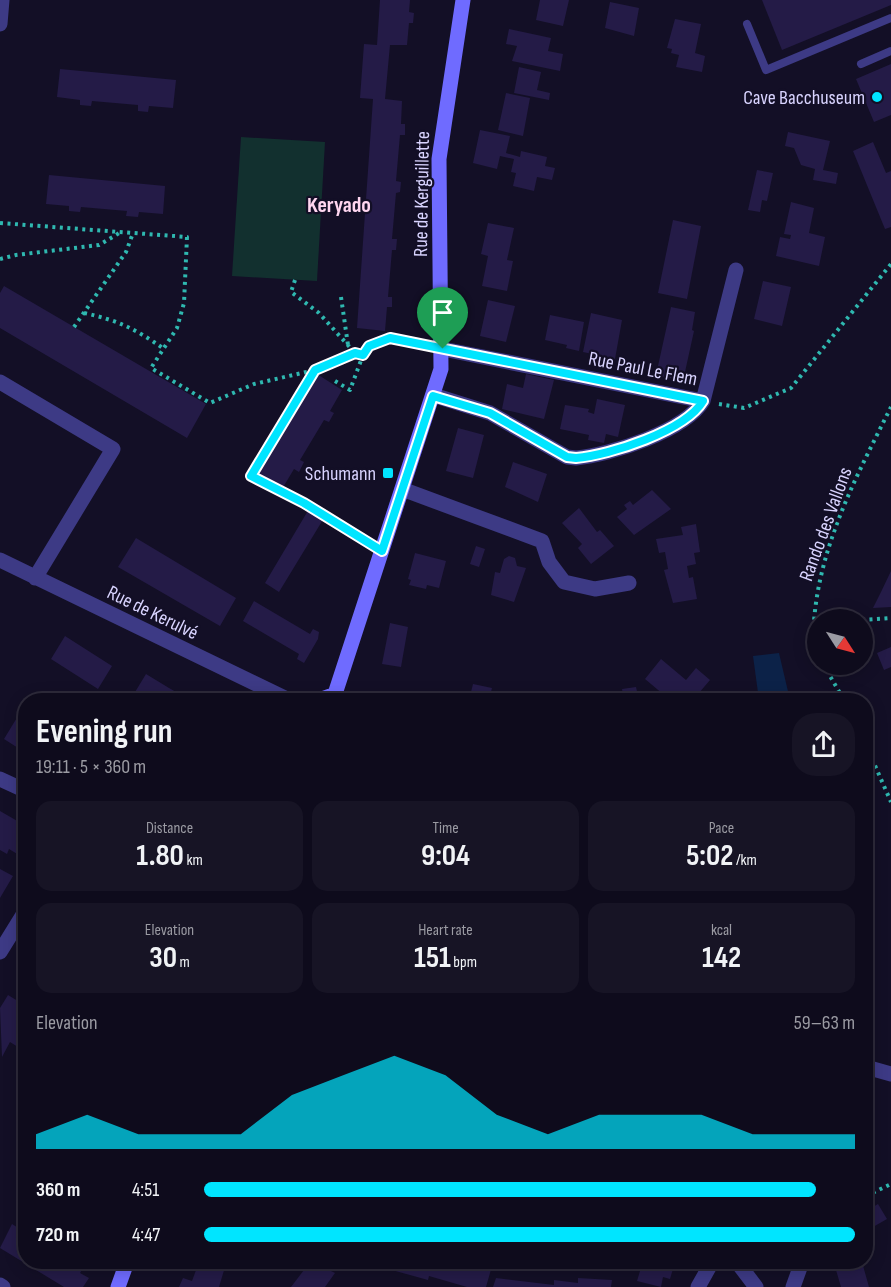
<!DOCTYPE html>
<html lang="en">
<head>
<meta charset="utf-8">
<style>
	:root { --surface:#0e0b1c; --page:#171425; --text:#f1f3f6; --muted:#9b9ba3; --line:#2e2b3b; --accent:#00e5ff }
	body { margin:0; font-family:"Sofia Sans Condensed",sans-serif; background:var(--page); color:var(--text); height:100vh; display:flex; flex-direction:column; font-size:22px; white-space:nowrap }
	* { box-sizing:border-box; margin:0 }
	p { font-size:20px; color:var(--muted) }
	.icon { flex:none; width:33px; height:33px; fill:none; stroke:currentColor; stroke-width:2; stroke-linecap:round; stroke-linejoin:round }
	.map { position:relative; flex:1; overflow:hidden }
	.panel { position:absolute; left:18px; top:693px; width:855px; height:576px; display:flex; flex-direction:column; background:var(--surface); border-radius:24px; box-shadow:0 3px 15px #0003,0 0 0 2px var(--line) }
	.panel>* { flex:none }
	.needle { width:39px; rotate:126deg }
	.tools { position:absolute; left:807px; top:609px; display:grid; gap:12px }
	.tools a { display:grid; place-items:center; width:66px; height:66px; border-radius:50%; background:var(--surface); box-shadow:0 3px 15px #0003,0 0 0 2px var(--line); font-size:30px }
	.pin { position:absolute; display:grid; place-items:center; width:51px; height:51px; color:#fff; margin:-62px -26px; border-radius:50% 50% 50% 0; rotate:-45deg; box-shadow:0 0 6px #0007 }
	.pin .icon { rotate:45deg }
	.round { display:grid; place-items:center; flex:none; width:63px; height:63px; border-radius:24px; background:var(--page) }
	.overview { display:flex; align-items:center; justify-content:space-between; height:102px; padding:0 18px }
	h1 { font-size:33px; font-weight:700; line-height:45px }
	.figures { display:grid; grid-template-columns:repeat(3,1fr); gap:9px; height:102px; padding:6px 18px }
	.figures div { display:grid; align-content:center; border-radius:15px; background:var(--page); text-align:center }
	.figures b { font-size:30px; font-weight:700 }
	.figures small { font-size:16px; font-weight:400 }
	.figures p { font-size:16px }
	.chart { height:168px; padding:12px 18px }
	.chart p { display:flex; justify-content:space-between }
	.chart svg { width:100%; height:108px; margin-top:6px; fill:var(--accent); opacity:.7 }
	ul { padding:0 18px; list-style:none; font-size:20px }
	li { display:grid; grid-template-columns:96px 72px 1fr; align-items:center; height:45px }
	li i { height:15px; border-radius:8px; background:var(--accent) }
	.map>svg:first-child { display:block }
	.green { fill:#12302f }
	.water { fill:#0c2248 }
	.building { fill:#241b47 }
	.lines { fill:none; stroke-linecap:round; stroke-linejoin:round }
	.path { stroke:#2fb8b0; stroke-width:4; stroke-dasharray:3 4.5; stroke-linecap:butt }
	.lane { stroke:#3d3a85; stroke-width:8 }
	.street { stroke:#3d3a85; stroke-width:15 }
	.secondary { stroke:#6f6bff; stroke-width:15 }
	.route-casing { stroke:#fff; stroke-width:12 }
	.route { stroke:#00e5ff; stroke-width:8 }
	.poi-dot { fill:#00e5ff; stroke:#130f26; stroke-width:2 }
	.labels { text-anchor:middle; stroke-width:4.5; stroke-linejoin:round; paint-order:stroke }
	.poi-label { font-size:20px; fill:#d9d4ff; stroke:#130f26; text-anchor:end }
	.street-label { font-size:20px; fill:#d9d4ff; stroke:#130f26 }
	.quarter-label { font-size:22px; font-weight:bold; fill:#ffd6f0; stroke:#130f26 }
</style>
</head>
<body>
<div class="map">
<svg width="891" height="1287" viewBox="0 0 891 1287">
	<rect width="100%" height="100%" fill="#130f26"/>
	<path class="green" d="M241 137 325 142 317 281 232 276Z"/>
	<path class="water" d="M779 653 790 700H759L753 656Z"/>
	<path class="building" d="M380 0H410L409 12 414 13 413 23H409L407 45H390L385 99 402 101 401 124H405V135H400L396 181 401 182 400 192 396 193 392 239H397L396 250H392L388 297H392V307H387L385 331 357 328 373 99 360 98 364 44 377 45Z
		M540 0H569L563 26 536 20Z
		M762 0H891V5L782 50Z
		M610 2 639 8 634 36 605 28Z
		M675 19 701 24 695 53 705 56 702 72 676 67 679 55 671 53 672 49 667 48Z
		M509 29 551 38 548 51 563 54 560 71 512 61 517 46 506 44Z
		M891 64V115L874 122 856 79Z
		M519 67 541 72 537 90 550 93 549 100 514 93Z
		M60 69 176 80 173 108 149 106 148 112 138 111V105L92 101 91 106 80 105V100L57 97Z
		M506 93 530 98 523 136 498 130Z
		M480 130 510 136 506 153 520 157 521 151 547 157 545 166 555 168 552 180 537 177 534 191 513 186 516 173 511 172 514 159 500 156 497 169 473 163Z
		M788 132 830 141 823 170 838 173 836 184 813 180 815 169 801 165 794 148 785 146Z
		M873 142 886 173 891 171V227L885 229 853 151Z
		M757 170 773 173 767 201 762 200 760 212 748 210Z
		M49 175 165 186 163 214 139 212 138 217 126 216 127 211 81 207 80 212 69 211V206L46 204Z
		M791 202 814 208 809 233 825 237 819 266 776 256 780 237 790 239 791 235 784 234Z
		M673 220 701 226 687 299 658 293Z
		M488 223 514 228 507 260 513 261 507 291 482 286 488 256 481 254Z
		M763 281 791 287 782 326 754 319Z
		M4 286 206 404 187 438 0 328V293Z
		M488 300 515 306 506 342 480 336Z
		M671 307 695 312 692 330 694 331 683 381 656 375Z
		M591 313 622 320 615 359 583 352Z
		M550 315 584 322 579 351 566 348 567 345 545 340Z
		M317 374 342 390 330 411 334 413 329 422 324 420 300 460 304 462 299 472 294 469 282 489 257 474Z
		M526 374 554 380 544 419 502 409 507 384 523 388Z
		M597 399 625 405 618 437 606 434 604 443 588 440 589 435 560 429 565 405 589 409 588 412 594 414Z
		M458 428 484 435 473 478 446 471Z
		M513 462 547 474 538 502 505 487Z
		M652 490 671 509 634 535 617 517 627 509 624 505 630 501 633 505Z
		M579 508 597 532 600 530 614 546 591 564 578 548 582 544 562 523Z
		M309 509 324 518 279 592 265 583Z
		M696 524 700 552 694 553 696 564 687 566 689 578 693 577 697 599 673 603 664 570 668 569 665 552 659 553 656 539 683 535 681 527Z
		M136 538 236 598 220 626 118 567Z
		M476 546 485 549 479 567 470 564Z
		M415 553 446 561 439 588 427 585 426 589 409 585 411 580 408 579Z
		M509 556 515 558 517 566 526 568 514 602 491 595 495 572 500 573 504 559Z
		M891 571V607L873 608 881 592Z
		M254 601 310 634 313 629 319 632 318 639 304 663 297 659 299 654 243 621Z
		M390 623 408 627 401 667 382 664Z
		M65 636 112 666 98 689 51 659Z
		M891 647V667L884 670 877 653Z
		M661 659 686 680 696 668 710 680 693 700H682L675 695 670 700 645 679Z
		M146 674 169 688 190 700H137L132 697Z
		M473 684 492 688 489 700H469Z
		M636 687 639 700H624L622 689Z
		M378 691 397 696 396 700H375Z
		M18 716 26 722V753L4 739Z
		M0 811 26 826 24 858 9 849 7 854 0 850Z
		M0 869 13 876 0 898Z
		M866 989H871L874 998 872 1031 866 1030Z
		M8 995 26 1006V1018L16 1033 23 1037 18 1047 10 1042 2 1057 0 1008Z
		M878 1204 887 1219 866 1231V1211Z
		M12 1224 26 1233V1262H73L83 1268 80 1273 89 1278 83 1287H64L0 1248Z
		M199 1262H223L221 1266 225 1267 219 1287H179L183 1278 192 1281Z
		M310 1262H338L331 1271 335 1273 325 1287H291Z
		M382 1262H475L492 1266 486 1287H467L429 1276 428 1280 381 1267Z
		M638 1262H675L670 1279 663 1277 661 1287 637 1281 640 1271 636 1270Z
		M862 1262 869 1287H841L836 1270Z
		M496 1278 554 1285V1280L578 1283V1278L612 1280 611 1287H493Z"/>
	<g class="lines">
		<path class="path" d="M0 223 187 237 184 303 177 328 151 368 210 403 254 384 315 370
			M0 259 16 255 99 245 121 232
			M295 280 291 292 319 313 355 353 363 355C378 332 402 340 425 345
			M341 297 348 345
			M84 313C117 320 136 329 164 349
			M74 327 126 252 133 233
			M355 353 315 370 251 476 366 541
			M335 381 350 390 363 355
			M719 404 744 408 791 388 891 264
			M862 620 891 618
			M818 656C810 644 813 634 814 621 820 544 857 475 891 407
			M823 664 844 700
			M866 745 891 802
			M866 1196 891 1184"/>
		<path class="lane" d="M747 24 766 70 891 18
			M861 64 891 51"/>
		<path class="street" d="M0 24 2 0
			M443 349 703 401 736 270
			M0 382 113 449 35 578
			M433 395 490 413 567 457 576 458C610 455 685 431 703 401
			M402 489 542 541 549 562 564 582 595 589 629 583
			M0 560 289 700
			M0 779 26 791
			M0 952 26 910
			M866 1067 891 1074
			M737 1262 756 1287
			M0 1285 3 1287
			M698 1287 712 1262
			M793 1287 802 1262"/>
		<path class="secondary" d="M334 697 441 369 439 159 463 0
			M319 700 330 696 339 700
			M118 1287 127 1262"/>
	</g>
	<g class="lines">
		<g class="route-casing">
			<path id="route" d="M390 338 703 401C685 431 610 455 576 458L567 457 490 413 433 396 382 551 304 503 251 476 315 370 355 353 363 355 369 346Z"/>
		</g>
		<use href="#route" class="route"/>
	</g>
	<g class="poi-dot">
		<circle cx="877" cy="97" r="6"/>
		<rect x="382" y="467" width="12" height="12" rx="3"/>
	</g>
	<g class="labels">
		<g class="poi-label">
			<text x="865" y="104">Cave Bacchuseum</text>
			<text x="376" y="480">Schumann</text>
		</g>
		<g class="street-label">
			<text transform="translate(421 194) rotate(-89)" y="7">Rue de Kerguillette</text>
			<text transform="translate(643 368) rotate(11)" y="7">Rue Paul Le Flem</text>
			<text transform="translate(825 524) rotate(-70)" y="7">Rando des Vallons</text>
			<text transform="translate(153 612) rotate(26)" y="7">Rue de Kerulvé</text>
		</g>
		<g class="quarter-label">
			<text x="339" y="212">Keryado</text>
		</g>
	</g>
</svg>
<div class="tools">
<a><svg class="needle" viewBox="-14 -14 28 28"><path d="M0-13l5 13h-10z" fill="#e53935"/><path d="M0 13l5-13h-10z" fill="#9b9ba3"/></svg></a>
</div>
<div class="pin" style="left:443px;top:349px;background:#1e9e55"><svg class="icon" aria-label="arrive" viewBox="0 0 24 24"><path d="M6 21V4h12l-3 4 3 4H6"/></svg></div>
<section class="panel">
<div class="overview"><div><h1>Evening run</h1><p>19:11 · 5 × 360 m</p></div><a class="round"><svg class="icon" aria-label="share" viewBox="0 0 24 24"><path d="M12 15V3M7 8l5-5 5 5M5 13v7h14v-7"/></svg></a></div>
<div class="figures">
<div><p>Distance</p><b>1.80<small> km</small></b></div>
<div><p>Time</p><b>9:04</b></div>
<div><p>Pace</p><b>5:02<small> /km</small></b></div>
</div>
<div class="figures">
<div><p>Elevation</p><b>30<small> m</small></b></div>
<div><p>Heart rate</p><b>151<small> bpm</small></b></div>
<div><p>kcal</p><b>142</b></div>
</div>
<div class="chart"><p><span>Elevation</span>59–63 m</p>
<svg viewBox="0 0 160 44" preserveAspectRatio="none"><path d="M0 44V38L10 30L20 38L30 38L40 38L50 22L60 14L70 6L80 14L90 30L100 38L110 30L120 30L130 30L140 38L150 38L160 38V44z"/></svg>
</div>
<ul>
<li><b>360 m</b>4:51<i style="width:94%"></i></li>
<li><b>720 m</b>4:47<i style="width:100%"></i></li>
</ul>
</section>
</div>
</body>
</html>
